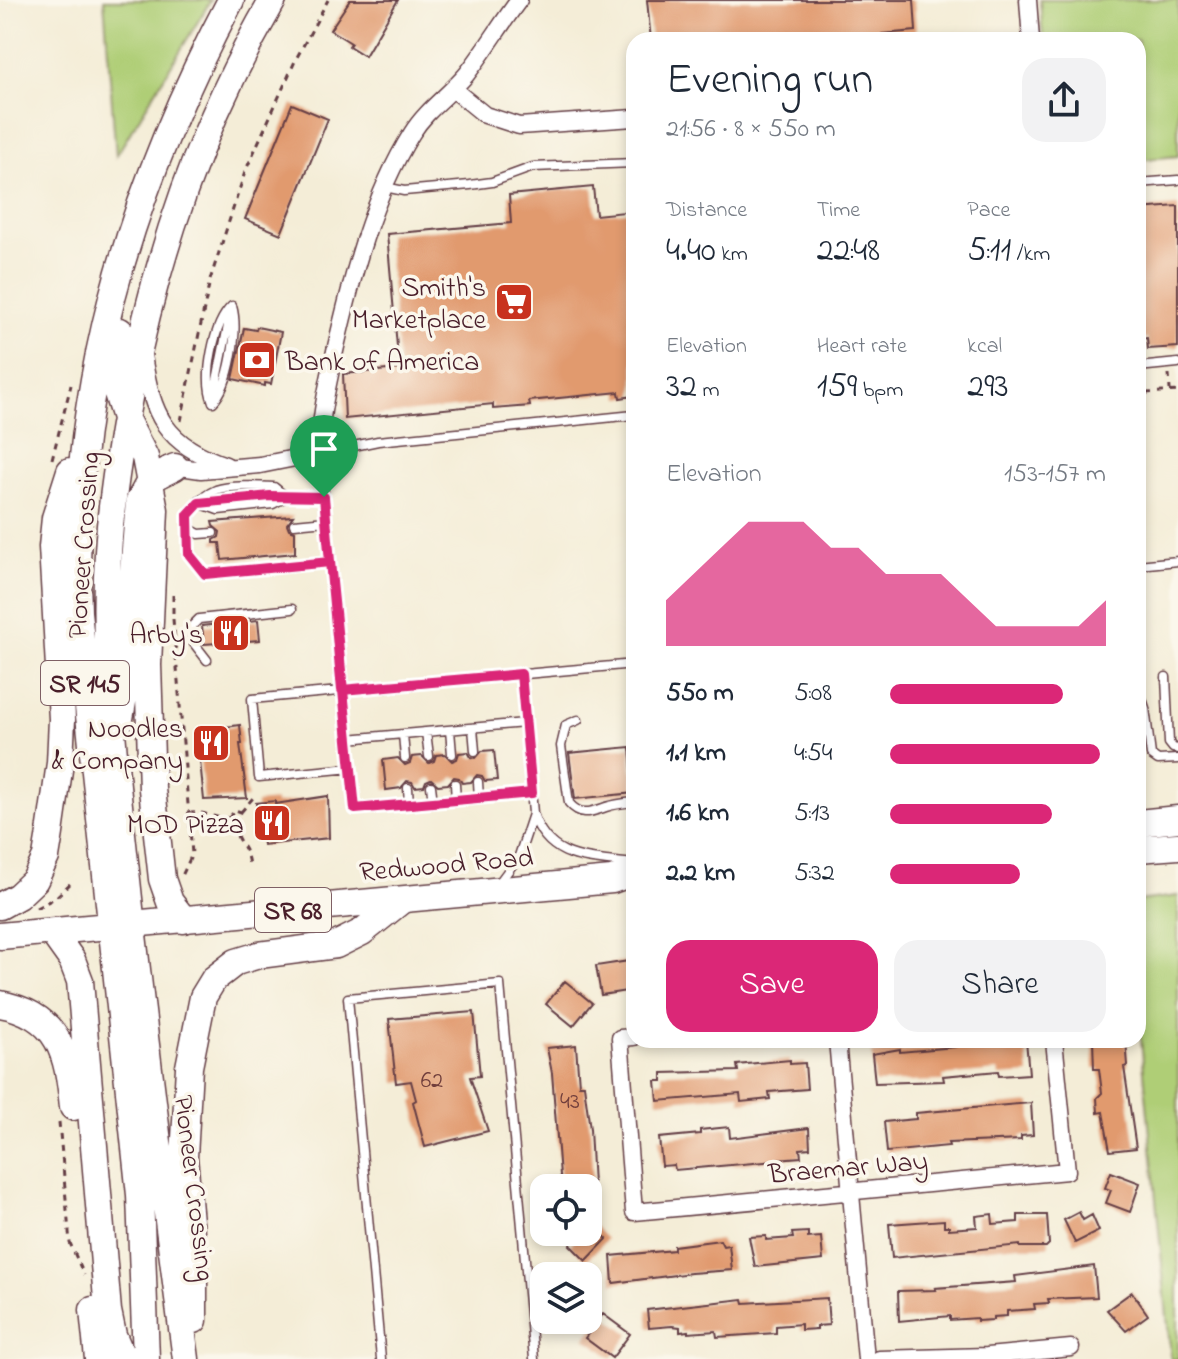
<!DOCTYPE html>
<html lang="en">
<head>
<meta charset="utf-8">
<style>
	:root { --surface:#fff; --page:#f2f2f3; --text:#1f2937; --muted:#747a83; --accent:#db2777 }
	body { margin:0; font-family:"Indie Flower",sans-serif; background:var(--page); color:var(--text); height:100vh; display:flex; flex-direction:column; font-size:30px; white-space:nowrap }
	* { box-sizing:border-box; margin:0 }
	p { font-size:26px; color:var(--muted) }
	.icon { flex:none; width:44px; height:44px; fill:none; stroke:currentColor; stroke-width:2; stroke-linecap:round; stroke-linejoin:round }
	.map { position:relative; flex:1; overflow:hidden }
	.sheet { position:absolute; left:626px; top:32px; width:520px; height:1016px; display:flex; flex-direction:column; background:var(--surface); border-radius:24px; box-shadow:0 4px 12px #0003 }
	.sheet>* { flex:none }
	.buttons { position:absolute; left:530px; top:1174px; display:grid; gap:16px }
	.buttons a { display:grid; place-items:center; width:72px; height:72px; border-radius:16px; background:var(--surface); box-shadow:0 4px 12px #0003; font-size:40px }
	.pin { position:absolute; display:grid; place-items:center; width:68px; height:68px; color:#fff; margin:-82px -34px; border-radius:50% 50% 50% 0; rotate:-45deg; box-shadow:0 0 8px #0007 }
	.pin .icon { rotate:45deg }
	.round { display:grid; place-items:center; flex:none; width:84px; height:84px; border-radius:24px; background:var(--page) }
	.summary { display:flex; align-items:center; justify-content:space-between; height:136px; padding:0 40px }
	h1 { font-size:44px; font-weight:600; line-height:60px }
	.figures { display:grid; grid-template-columns:repeat(3,1fr); gap:12px; height:136px; padding:8px 40px }
	.figures div { display:grid; align-content:center }
	.figures b { font-size:34px; font-weight:600 }
	.figures small { font-size:22px; font-weight:400 }
	.figures p { font-size:22px }
	.chart { height:224px; padding:16px 40px }
	.chart p { display:flex; justify-content:space-between }
	.chart svg { width:100%; height:144px; margin-top:8px; fill:var(--accent); opacity:.7 }
	.action { display:flex; gap:16px; margin-top:auto; padding:16px 40px }
	.action a { flex:1; height:92px; border-radius:24px; background:var(--accent); color:#fff; font-size:32px; font-weight:600; line-height:92px; text-align:center }
	.action a+a { background:var(--page); color:var(--text) }
	ul { padding:0 40px; list-style:none; font-size:26px }
	li { display:grid; grid-template-columns:128px 96px 1fr; align-items:center; height:60px }
	li i { height:20px; border-radius:10px; background:var(--accent) }
	.map>svg:first-child { display:block }
	.green { fill:#afce76; stroke:#7c7650; stroke-width:2 }
	.building { fill:#e19a6e }
	.lines { fill:none; stroke-linecap:round; stroke-linejoin:round }
	.service-casing { stroke:#643e45; stroke-width:11 }
	.minor-casing { stroke:#643e45; stroke-width:19 }
	.primary-casing { stroke:#643e45; stroke-width:29 }
	.trunk-casing { stroke:#643e45; stroke-width:29 }
	.path { stroke:#643e45; stroke-width:3; stroke-dasharray:6 6; stroke-linecap:butt }
	.service { stroke:#fff; stroke-width:8 }
	.minor { stroke:#fff; stroke-width:16 }
	.primary { stroke:#fff; stroke-width:26 }
	.trunk { stroke:#fff; stroke-width:26 }
	.route-casing { stroke:#fff; stroke-width:16 }
	.route { stroke:#db2777; stroke-width:10 }
	.labels { text-anchor:middle; stroke-width:7; stroke-linejoin:round; paint-order:stroke }
	.number-label { font-size:24px; fill:#703e3c }
	.shield { fill:#fbf7ec; stroke:#7f6065; stroke-width:2 }
	.shield-label { font-size:26px; font-weight:bold; fill:#4a1f2b }
	.poi-label { font-size:28px; fill:#4a1f2b; stroke:#fbf7ec; text-anchor:end }
	.street-label { font-size:28px; fill:#4a1f2b; stroke:#fbf7ec }
</style>
</head>
<body>
<div class="map">
<svg width="1178" height="1359" viewBox="0 0 1178 1359">
	<rect width="100%" height="100%" fill="#fbf7ec"/>
	<filter id="ink" filterUnits="userSpaceOnUse"><feTurbulence type="fractalNoise" baseFrequency=".0125" numOctaves="2"/><feDisplacementMap in="SourceGraphic" scale="16" xChannelSelector="R" yChannelSelector="G"/><feConvolveMatrix kernelMatrix="1 2 1 2 8 2 1 2 1" color-interpolation-filters="sRGB"/></filter>
	<filter id="wash" filterUnits="userSpaceOnUse"><feTurbulence type="fractalNoise" baseFrequency=".006" numOctaves="4" result="noise"/><feDisplacementMap in="SourceGraphic" scale="32" xChannelSelector="R" yChannelSelector="G"/><feGaussianBlur stdDeviation="1.8" result="paint"/><feColorMatrix in="noise" values="0 0 0 0 0 0 0 0 0 0 0 0 0 0 0 0 0 1.4 0 .05"/><feComposite in="paint" operator="in"/></filter>
	<g filter="url(#wash)">
		<rect width="100%" height="100%" fill="#f4edd7"/>
		<path class="green" d="M104 0H211L116 156Z
			M1040 0H1178V156L1138 160V40H1043Z
			M1178 896V1359H1171L1138 1008V901Z"/>
		<g id="blocks">
			<path class="building" d="M350 0H398L365 56 349 46 351 43 330 30Z
				M647 0H914L916 31 882 34V40H651Z
				M292 104 328 119 281 234 245 219Z
				M593 187 596 215 634 211V396L620 398 619 392 529 401 530 406 493 409V404L345 419 343 374 399 369 387 234 511 223 509 195Z
				M1178 206V347L1148 349 1147 338 1138 339V209Z
				M257 327 281 332 271 384 265 383V386L233 379 244 328 256 330Z
				M293 516 287 524 289 529 295 531V553L222 560 220 543H214V540L219 537 220 532 213 526 212 522Z
				M258 620 260 640 204 644 202 626Z
				M240 725 242 744H240L247 798 204 800 197 731Z
				M630 747 634 793 575 799 569 753Z
				M494 750 497 780 485 781 482 776 477 775 471 782 462 783 459 778 454 777 448 784 438 785 431 779 426 781 424 786 415 787 412 782 407 781 401 788 386 790 383 760 398 758 405 765 410 763 412 757 422 756 429 763 434 761 436 755 445 754 452 761 457 759 459 753 468 752 471 757 476 758 482 751Z
				M328 796 329 838 263 845 256 803 275 801V804Z
				M629 961 633 990 601 995 596 966Z
				M565 981 592 1003 573 1026 546 1004Z
				M474 1012 480 1076 470 1077 488 1131 425 1147 413 1102 416 1100 411 1081 396 1083 389 1019Z
				M1026 1040 1029 1074 999 1076 998 1071 943 1076 944 1081 875 1083 872 1054 900 1049V1052L955 1047 966 1042 983 1041Z
				M1093 1040H1126L1128 1066 1124 1067 1136 1148 1110 1151 1103 1112 1098 1113 1097 1098 1102 1093 1099 1069H1094Z
				M576 1045 579 1085H584L590 1129 593 1185 589 1186V1188H561L552 1073 547 1048Z
				M790 1060V1064L805 1063 807 1089 769 1092 770 1099 741 1102 740 1094 658 1101 656 1081H662V1073L738 1071 737 1065Z
				M1031 1103 1033 1135 1021 1136V1140L948 1143 949 1146 887 1152 884 1122 916 1119V1113Z
				M729 1127 730 1138 809 1128 810 1148 800 1149 801 1157 776 1159V1161L675 1170 674 1165 662 1166 659 1138 700 1134V1130Z
				M1111 1172 1140 1183 1130 1212 1106 1203 1111 1190 1105 1188Z
				M1079 1212 1083 1220 1092 1215 1099 1231 1075 1243 1064 1220Z
				M992 1214 993 1224 1018 1222V1215H1047L1049 1244 1046 1247H1020V1245L892 1258 889 1224 944 1220V1226H949V1229L977 1227 976 1216Z
				M591 1223 607 1239 586 1261 570 1245 582 1232H588Z
				M808 1232V1238L821 1237 823 1260 755 1267 749 1237 766 1236V1240L793 1238 792 1233Z
				M720 1240 723 1246 729 1245 732 1270 691 1273 613 1283 611 1256 674 1250V1246Z
				M1094 1266 1097 1297 1048 1299 1049 1303 1034 1304 1035 1309 1007 1311V1316L993 1317V1320L977 1321V1318L950 1320V1316L899 1321 898 1291 936 1290 935 1288 1016 1282 1015 1276Z
				M1132 1292 1148 1315 1126 1331 1107 1310Z
				M827 1298 829 1325 817 1326V1329L801 1330V1324L776 1326V1333L717 1337 716 1331 688 1333V1331L680 1332V1327L672 1326 649 1328 647 1310 743 1299 744 1303Z
				M603 1314 630 1334 612 1358 585 1338Z"/>
		</g>
	</g>
	<g filter="url(#ink)">
		<use href="#blocks" fill-opacity="0" stroke="#643e45" stroke-width="2"/>
		<g class="lines">
			<g class="service-casing">
				<path id="service" d="M1138 183 1178 180
					M385 187 404 191 470 185 492 182 533 167 634 163
					M1138 367 1178 363
					M213 400 231 311
					M213 402C203 378 213 324 232 306
					M213 402C230 385 239 330 232 306
					M199 503 218 510 273 504 286 497 274 487C260 486 229 485 216 490 200 497 185 512 190 529L199 534 213 533
					M201 503 270 496 324 497
					M294 524 326 521
					M190 529 189 554 205 574 330 562
					M1138 565 1178 561
					M207 660 193 642 192 626 199 619 292 609
					M521 674 533 813C548 862 591 858 633 864
					M1166 677 1169 743 1173 748 1178 749
					M1138 687 1145 708 1151 755 1158 760 1178 759
					M578 720 566 725 561 746 569 803C581 817 591 812 606 807 615 804 625 803 634 802
					M525 723 348 739 355 809 532 793
					M473 728 475 751
					M450 730 452 754
					M426 732 429 756
					M403 734 405 758
					M348 739 320 453 378 441 634 415
					M351 768 259 777 252 699 634 664
					M478 782 479 798
					M455 784 456 800
					M431 786 433 802
					M408 788 409 804
					M499 883 519 856 533 814
					M381 1359 348 998 500 984 534 1359"/>
			</g>
			<g class="minor-casing">
				<path id="minor" d="M1028 0 1031 40
					M453 89 485 115 519 126 634 118
					M143 355C152 415 165 445 226 465
					M167 465 201 470 260 465 320 453C319 418 328 385 335 351 352 277 372 197 412 133 426 110 449 95 466 75 485 51 501 24 519 0
					M634 1037 620 1038 634 1212 1067 1171 1054 1040
					M837 1040 866 1359
					M879 1359 987 1356 1071 1348"/>
			</g>
			<g class="primary-casing">
				<path id="primary" d="M1138 823 1178 819
					M1138 849 1178 846
					M0 936 612 880 634 872"/>
			</g>
			<g class="trunk-casing">
				<path id="trunk" d="M120 331 115 366 117 393 125 418 145 457 155 510 148 665 152 789 162 879 170 902 184 920
					M119 724 130 663 133 574 139 501 151 479 175 467
					M0 906 18 896 35 880 46 857 50 833 60 763 62 719 52 547 55 518 70 471
					M52 932 72 960 80 981 108 1311 113 1335 123 1359
					M0 1004C60 1015 68 1055 73 1107
					M93 1310 98 1359
					M194 1320V1265L184 1157 189 1067 203 997 214 979 236 962 259 955 336 945 362 932 402 900
					M146 1359 140 1195 78 612C69 391 128 194 231 0
					M186 1359C165 1199 144 1040 127 880 115 770 102 662 108 552 111 498 120 445 130 392 157 252 201 124 273 0"/>
			</g>
			<path class="path" d="M1169 374 1170 390
				M1146 393 1178 391
				M181 421 210 280 245 172 296 59 328 0
				M52 459 71 385
				M173 595V619L192 854 182 876
				M241 812 253 798
				M189 813C208 811 212 819 229 818 235 826 234 830 238 838 245 852 246 848 249 865
				M229 818 235 810 241 812 236 827
				M36 908 55 898 71 883
				M59 1122 70 1243 84 1275"/>
			<use href="#service" class="service"/>
			<use href="#minor" class="minor"/>
			<use href="#primary" class="primary"/>
			<use href="#trunk" class="trunk"/>
		</g>
	</g>
	<g class="lines" filter="url(#ink)">
		<g class="route-casing">
			<path id="route" d="M324 497 270 496 199 503 188 515 189 554 205 574 330 562 355 809 532 793 521 674 342 690 324 497"/>
		</g>
		<use href="#route" class="route"/>
	</g>
	<defs>
		<g id="supermarket-square" transform="scale(2)"><rect x="-9" y="-9" width="18" height="18" rx="4" fill="#c8321e" stroke="#fbf7ec"/><path d="M-6-5.5h2.5l.6 2H6L4.5 2H-2.5L-4.4-4H-6ZM-1.5 3.2a1.3 1.3 0 1 0 .1 0ZM3 3.2a1.3 1.3 0 1 0 .1 0Z" fill="#fff"/></g>
		<g id="bank-square" transform="scale(2)"><rect x="-9" y="-9" width="18" height="18" rx="4" fill="#c8321e" stroke="#fbf7ec"/><path d="M-6-4H6V4H-6ZM0-2.3a2.3 2.3 0 1 0 0 4.6a2.3 2.3 0 1 0 0-4.6Z" fill="#fff"/></g>
		<g id="restaurant-square" transform="scale(2)"><rect x="-9" y="-9" width="18" height="18" rx="4" fill="#c8321e" stroke="#fbf7ec"/><path d="M-5-6h1v4h1v-4h1v4h1v-4h1v5L-1.5 .5V6h-2V.5L-5-1ZM5-6V6H3V1.5H1.5Q1.5-4 5-6Z" fill="#fff"/></g>
	</defs>
	<g fill-rule="evenodd">
		<use href="#supermarket-square" x="514" y="302"/>
		<use href="#bank-square" x="257" y="360"/>
		<use href="#restaurant-square" x="231" y="633"/>
		<use href="#restaurant-square" x="211" y="743"/>
		<use href="#restaurant-square" x="272" y="823"/>
	</g>
	<g class="labels">
		<g class="number-label">
			<text x="432" y="1087">62</text>
			<text x="570" y="1108">43</text>
		</g>
		<g class="shield">
			<rect x="41" y="661" width="88" height="44" rx="6"/>
			<rect x="255" y="888" width="76" height="44" rx="6"/>
		</g>
		<g class="shield-label">
			<text x="85" y="692">SR 145</text>
			<text x="293" y="919">SR 68</text>
		</g>
		<g class="poi-label">
			<text x="486" y="296">Smith's<tspan x="486" dy="32">Marketplace</tspan></text>
			<text x="285" y="370" text-anchor="start">Bank of America</text>
			<text x="203" y="643">Arby's</text>
			<text x="183" y="737">Noodles<tspan x="183" dy="32">&amp; Company</tspan></text>
			<text x="244" y="833">MOD Pizza</text>
		</g>
		<g class="street-label">
			<text transform="translate(82 545) rotate(-86)" y="10">Pioneer Crossing</text>
			<text transform="translate(446 863) rotate(-5)" y="10">Redwood Road</text>
			<text transform="translate(848 1166) rotate(-5)" y="10">Braemar Way</text>
			<text transform="translate(196 1188) rotate(83)" y="10">Pioneer Crossing</text>
		</g>
	</g>
</svg>
<div class="buttons">
<a><svg class="icon" aria-label="locate" viewBox="0 0 24 24"><circle cx="12" cy="12" r="6"/><path d="M12 2v4M12 18v4M2 12h4M18 12h4"/></svg></a>
<a><svg class="icon" aria-label="layers" viewBox="0 0 24 24"><path d="M12 4l9 5-9 5-9-5zM3 14l9 5 9-5"/></svg></a>
</div>
<div class="pin" style="left:324px;top:497px;background:#1e9e55"><svg class="icon" aria-label="arrive" viewBox="0 0 24 24"><path d="M6 21V4h12l-3 4 3 4H6"/></svg></div>
<section class="sheet">
<div class="summary"><div><h1>Evening run</h1><p>21:56 · 8 × 550 m</p></div><a class="round"><svg class="icon" aria-label="share" viewBox="0 0 24 24"><path d="M12 15V3M7 8l5-5 5 5M5 13v7h14v-7"/></svg></a></div>
<div class="figures">
<div><p>Distance</p><b>4.40<small> km</small></b></div>
<div><p>Time</p><b>22:48</b></div>
<div><p>Pace</p><b>5:11<small> /km</small></b></div>
</div>
<div class="figures">
<div><p>Elevation</p><b>32<small> m</small></b></div>
<div><p>Heart rate</p><b>159<small> bpm</small></b></div>
<div><p>kcal</p><b>293</b></div>
</div>
<div class="chart"><p><span>Elevation</span>153–157 m</p>
<svg viewBox="0 0 160 44" preserveAspectRatio="none"><path d="M0 44V30L10 22L20 14L30 6L40 6L50 6L60 14L70 14L80 22L90 22L100 22L110 30L120 38L130 38L140 38L150 38L160 30V44z"/></svg>
</div>
<ul>
<li><b>550 m</b>5:08<i style="width:80%"></i></li>
<li><b>1.1 km</b>4:54<i style="width:97%"></i></li>
<li><b>1.6 km</b>5:13<i style="width:75%"></i></li>
<li><b>2.2 km</b>5:32<i style="width:60%"></i></li>
</ul>
<div class="action"><a>Save</a><a>Share</a></div>
</section>
</div>
</body>
</html>
